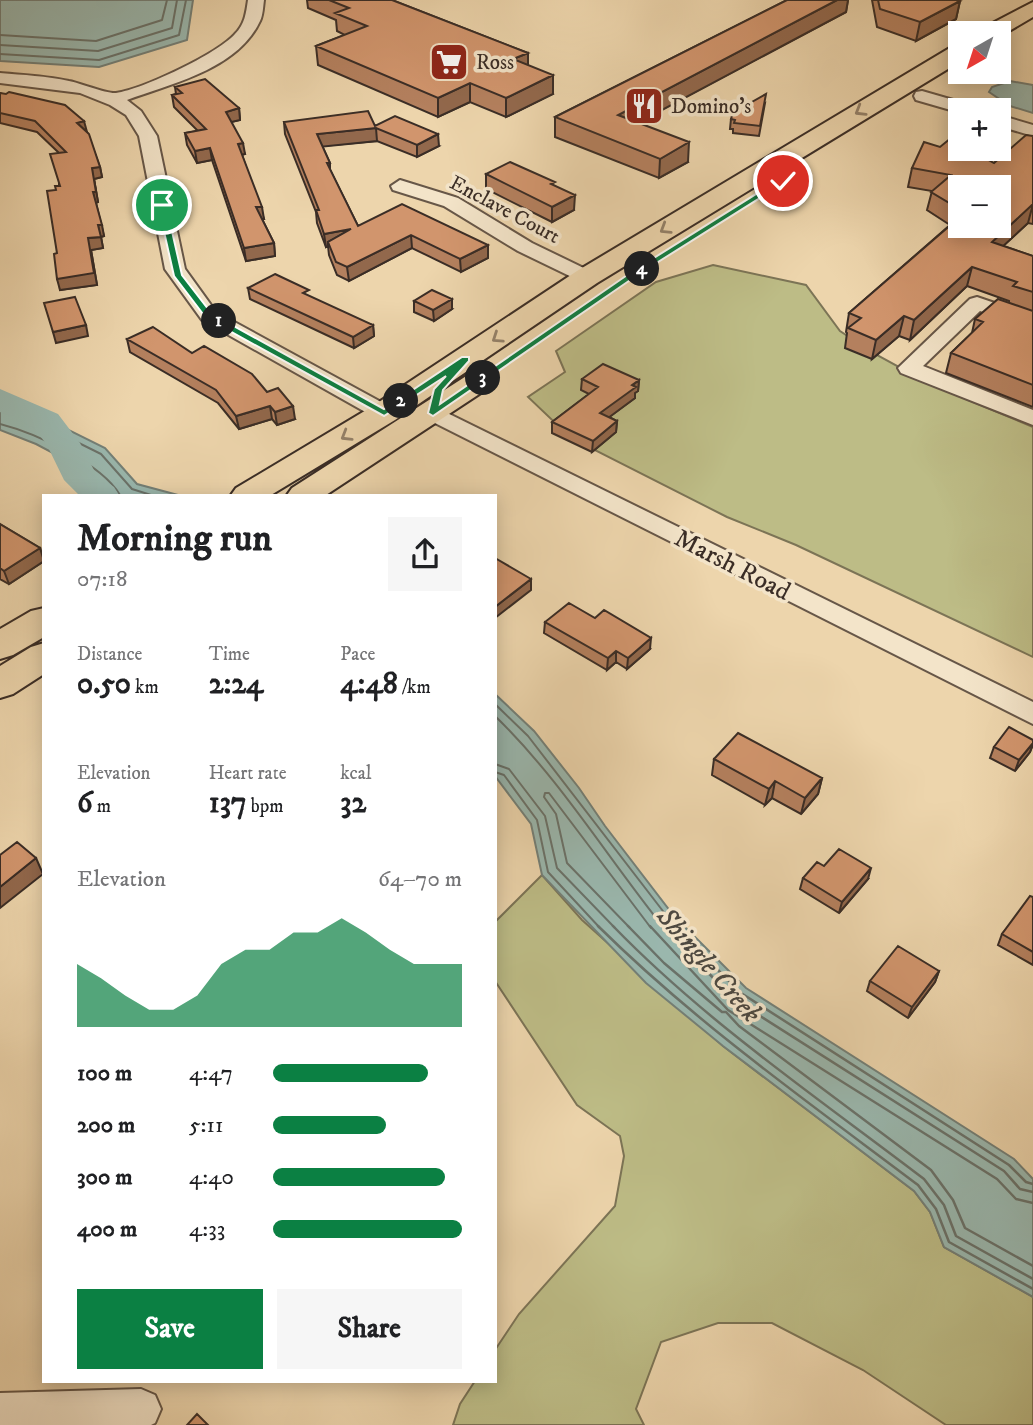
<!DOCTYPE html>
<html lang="en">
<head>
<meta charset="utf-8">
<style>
	:root { --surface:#fff; --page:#f6f6f6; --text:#202124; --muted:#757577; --accent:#0b8043 }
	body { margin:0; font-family:"IM FELL DW Pica",serif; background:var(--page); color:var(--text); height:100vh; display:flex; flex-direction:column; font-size:26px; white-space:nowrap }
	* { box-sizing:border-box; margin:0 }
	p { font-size:23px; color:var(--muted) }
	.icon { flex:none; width:38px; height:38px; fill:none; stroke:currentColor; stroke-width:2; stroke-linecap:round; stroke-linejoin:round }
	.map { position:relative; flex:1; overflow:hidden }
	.details { position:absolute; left:42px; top:494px; width:455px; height:889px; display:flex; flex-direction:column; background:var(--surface); border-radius:0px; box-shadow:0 4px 18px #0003 }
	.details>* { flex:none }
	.needle { width:46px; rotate:219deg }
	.tools { position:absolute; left:948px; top:21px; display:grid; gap:14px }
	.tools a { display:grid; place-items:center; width:63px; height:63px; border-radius:0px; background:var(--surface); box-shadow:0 4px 18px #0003; font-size:35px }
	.pin { position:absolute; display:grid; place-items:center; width:60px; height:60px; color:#fff; margin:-30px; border:4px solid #fff; border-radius:50%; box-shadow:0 2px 7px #0007 }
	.km { position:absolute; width:35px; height:35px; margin:-18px; border-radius:50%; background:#222; color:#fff; font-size:19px; line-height:35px; text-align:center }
	.round { display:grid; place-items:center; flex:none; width:74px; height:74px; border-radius:0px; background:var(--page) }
	.overview { display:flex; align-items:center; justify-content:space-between; height:119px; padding:0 35px }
	h1 { font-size:38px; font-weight:700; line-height:52px }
	.figures { display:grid; grid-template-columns:repeat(3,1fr); gap:10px; height:119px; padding:7px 35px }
	.figures div { display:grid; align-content:center }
	.figures b { font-size:30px; font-weight:700 }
	.figures small { font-size:19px; font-weight:400 }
	.figures p { font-size:19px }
	.chart { height:196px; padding:14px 35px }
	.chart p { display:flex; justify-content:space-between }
	.chart svg { width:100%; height:126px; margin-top:7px; fill:var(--accent); opacity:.7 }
	.button { display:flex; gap:14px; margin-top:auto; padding:14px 35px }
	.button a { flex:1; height:80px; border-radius:0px; background:var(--accent); color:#fff; font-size:28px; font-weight:700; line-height:80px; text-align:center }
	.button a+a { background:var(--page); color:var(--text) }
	ul { padding:0 35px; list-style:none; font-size:23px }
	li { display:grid; grid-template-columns:112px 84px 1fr; align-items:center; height:52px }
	li i { height:18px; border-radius:9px; background:var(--accent) }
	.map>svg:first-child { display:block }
	.green { fill:#bdbc86; stroke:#7c7456; stroke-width:2 }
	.water { fill:#9ab8af; stroke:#748078; stroke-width:2 }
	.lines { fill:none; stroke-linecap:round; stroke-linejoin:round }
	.shore-far1 { stroke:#6a726a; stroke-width:2 }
	.shore { stroke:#6a726a; stroke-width:2.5 }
	.river { fill:#9ab8af; fill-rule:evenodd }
	.minor-casing { stroke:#675748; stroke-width:4 }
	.primary-casing { stroke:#3a2d26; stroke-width:4 }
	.minor { fill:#f3e4c9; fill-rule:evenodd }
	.primary { fill:#edd5ac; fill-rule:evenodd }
	.wall { fill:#b4805e; stroke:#3a2d26; stroke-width:2; fill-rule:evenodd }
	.shaded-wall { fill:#92684c; stroke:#3a2d26; stroke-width:2 }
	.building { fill:#d1956d; stroke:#3a2d26; stroke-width:2 }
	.oneway { stroke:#948169 }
	.route { fill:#0b8043; stroke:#fff; stroke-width:2 }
	.labels { text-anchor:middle; stroke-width:7; stroke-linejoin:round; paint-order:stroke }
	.far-poi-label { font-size:21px; fill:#3a2d26; stroke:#f3e4c9; text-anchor:start }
	.far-street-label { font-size:21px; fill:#3a2d26; stroke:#f3e4c9 }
	.street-label { font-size:26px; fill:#3a2d26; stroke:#f3e4c9 }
	.water-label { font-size:28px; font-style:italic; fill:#4d4941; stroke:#f3e4c9 }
</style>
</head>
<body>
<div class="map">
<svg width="1033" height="1425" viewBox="0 0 1033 1425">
	<rect width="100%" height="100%" fill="#edd5ac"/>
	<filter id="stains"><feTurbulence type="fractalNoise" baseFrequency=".00286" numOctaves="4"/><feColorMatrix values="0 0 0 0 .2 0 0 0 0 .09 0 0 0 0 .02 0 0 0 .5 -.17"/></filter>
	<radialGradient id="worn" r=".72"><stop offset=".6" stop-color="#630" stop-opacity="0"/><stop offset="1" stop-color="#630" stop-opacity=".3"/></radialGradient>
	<path class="green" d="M713 265 806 285 840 331 875 354 930 384 1033 427V657L796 545 727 517 571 438 528 397 565 372 556 351 656 282Z
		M542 875 582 920 723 1046 914 1191 930 1212 944 1247 1033 1297V1425H946L863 1370 772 1323H718L661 1342 636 1409 644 1425H453L460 1404 475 1381H495V1350L519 1314 615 1206 624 1156 620 1136 577 1105 495 981V922Z"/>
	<path class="water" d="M0 0H193L187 40 99 67 0 61Z
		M1010 81 1033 85V113L1010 106 989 92 992 87Z
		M0 396 105 448 137 484 178 495H117L72 463 36 444 0 430Z
		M495 694 534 731 579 788 605 826 674 916 746 988 1014 1159 1033 1179V1297L944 1247 930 1212 914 1191 723 1046 646 983 542 875 531 824 495 776Z"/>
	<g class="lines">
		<path class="shore-far1" d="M0 35 96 41 162 20 167 0
			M0 45 98 51 172 28 177 0
			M0 54 99 60 179 35 186 0
			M0 404 101 454 132 489 151 495
			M0 424C35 433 101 463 120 495
			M495 704 528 736 676 928
			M495 716C560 779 607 857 664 928
			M495 764 509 769 545 816 557 868 615 928
			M495 772 504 775 537 820 548 872 600 928
			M630 928 567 863 556 814 544 797 545 793H549L651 928"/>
		<path class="shore" d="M598 926C696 1023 808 1102 918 1185L936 1209 949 1242 1033 1289
			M613 926C706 1022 818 1098 924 1179L944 1205 956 1236 1033 1279
			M628 926 664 963 722 1012H726L739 1026 931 1170 953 1200 965 1228 1033 1266
			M650 926 728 1010 997 1179 1016 1199 1033 1203
			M662 926 735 1000 1004 1171 1020 1189 1033 1192
			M674 926 741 993 1009 1165 1026 1182 1033 1184"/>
		<path class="river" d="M0 389 58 414 80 443 96 474 114 487 119 495H79L64 480 47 445 34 428 0 412Z"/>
		<g class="minor-casing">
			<path id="minor" d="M248 0H264C263 7 263 15 260 21 238 69 171 84 127 100L141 111 157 136 185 269 216 312 392 408 395 413 392 418H376L202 320 165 269 139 136 126 115 110 105 80 93 0 83V73C23 75 47 76 69 81 80 83 107 94 116 93 143 89 217 54 235 34 245 24 246 13 248 0Z
				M922 91 974 106 977 110H961V113L916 100 914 96 916 92Z
				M999 115 1033 125V136L999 126Z
				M400 180 458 198 532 243 594 273 597 277 594 281H580L518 251 444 206 393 190 391 186Z
				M977 297 1033 316V329L980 311 923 366 1033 410V425L901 373 898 368 970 299Z
				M433 406 1033 702V724L425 418 422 413 425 408Z
				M141 1389 155 1395 161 1409 155 1423 151 1425H0V1393Z"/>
		</g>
		<g class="primary-casing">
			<path id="primary" d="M1033 2V17L999 37V33H980L983 28Z
				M961 44V61L597 283 395 420 271 495H231L236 488 373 406 577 271 953 46Z
				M482 370 493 373 497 379 493 385 326 495H287L292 488 471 373Z
				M44 608V637L13 655 0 659V629L31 611Z
				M44 643V674L13 694 0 698V666L31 647Z"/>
		</g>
		<use href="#minor" class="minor"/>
		<use href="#primary" class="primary"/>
	</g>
	<path class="wall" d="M307 0H392L528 53V65L553 94 506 117 470 102 438 117 318 65 316 46 345 35 337 31 336 20 308 8Z
		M787 0H848L846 12 638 122 688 162 659 178 555 137V117Z
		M872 0H956L960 1 956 19 916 41 877 27Z
		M175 87 239 108 240 120 231 122 245 154 242 155 264 219H262L274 243 275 256 246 261 212 160 197 163 187 145 185 133 198 131 174 107 172 95 176 94Z
		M0 93 87 132 100 167 102 177 94 179 98 202 96 203 104 236 101 237 103 248 91 250 97 285 60 290 57 253 56 190 59 186V153L37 132 0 123Z
		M765 103 759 136 733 133V129H730L731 119Z
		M284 122 375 126 439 146 417 157 377 141 322 146 330 163V170L358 226 488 245V258L461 272 412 248 349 281 337 275 329 255 328 246 326 247 317 223 316 212 285 134Z
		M1033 136V224L1028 223 1003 246 1033 256V407L946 373 951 353 972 333 975 319 1009 302V301L967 286 910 340 899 336 872 359 845 348 847 333 846 332 849 313 950 225 927 210 932 191 908 187 912 168 994 163ZM961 187 999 226H961Z
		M486 174 555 186 574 210 552 222 486 189Z
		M248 288 373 325 374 336 354 348 250 299Z
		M414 301 452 309 434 321 414 312Z
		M127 339 192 353 267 392 295 419 277 425 272 419 239 429 218 403 130 352Z
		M582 379 639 380 638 391 635 393V398L609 417 617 421 616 432 592 452 552 433V422L589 394 581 390Z
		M0 524 40 548 44 561 9 584 0 579Z
		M545 622 650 649 627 669 616 662 607 670 544 633Z
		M1033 740V745L1030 752 1015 771 990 758 994 747Z
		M714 759 822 778 818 794 801 814 772 798 765 805 712 775Z
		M803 878 868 879 839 913 800 889Z
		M1033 897V965L998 945 1002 934Z
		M939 971 935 982 908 1018 867 991 870 981Z"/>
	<path class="shaded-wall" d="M837 0H848L846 12 617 134 618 115Z
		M960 1 956 19 916 41 920 22Z
		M528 53V71L513 59Z
		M553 75V94L506 117V98Z
		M470 83V102L438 117V98Z
		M239 108 240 120 227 123 226 112Z
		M84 121 87 132 77 123Z
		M376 128 377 141 319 147 317 134Z
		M438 134 439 146 417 157V145Z
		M689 142 688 162 659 178 660 159Z
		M243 143 245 154 240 155 238 144Z
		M210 148 212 160 197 163 195 151Z
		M100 167 102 177 94 179 98 202 95 203 93 192 92 168Z
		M575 195 574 210 552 222V207Z
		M1033 204 1028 223 987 261 992 242Z
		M256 207H262L264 219H258Z
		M98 225H102L104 236 100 237Z
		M351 229 328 242V246L326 247 324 234Z
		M411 235 412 248 349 281 347 267Z
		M101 237 103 248 91 250 97 285 60 290 57 279 88 238Z
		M274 243 275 256 246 261 244 248Z
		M488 245V258L461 272 460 259Z
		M972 267 967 286 910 340 914 320Z
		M452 299V309L434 321 433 310Z
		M904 316 899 336 872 359 876 340Z
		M86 325 88 336 56 343 53 332Z
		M373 325 374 336 354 348 353 337Z
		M639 380 638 391 635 393V398L600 424V413Z
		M270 406 272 419 239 429 236 416Z
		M293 406 295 419 277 425 275 412Z
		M617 421 616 432 592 452 593 441Z
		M40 548 44 561 9 584 4 571Z
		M531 579V590L495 618V607Z
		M651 638 650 649 627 669 628 658Z
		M616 651V662L607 670 608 658Z
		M1033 743 1030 752 1015 771 1019 760Z
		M822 778 818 794 801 814 805 798Z
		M775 781 772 798 765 805 769 789Z
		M36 858 43 874 0 908V887Z
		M871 868 868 879 839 913 842 902Z
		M939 971 935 982 908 1018 912 1007Z"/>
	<path class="building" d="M329 0H392L528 53 513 59 553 75 506 98 470 83 438 98 316 46 367 26 335 13 349 8Z
		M787 0H837L618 115 689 142 660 159 555 117Z
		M878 0H956L960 1 920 22 880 9Z
		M205 79 239 108 226 112 243 143 238 144 262 207H256L274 243 244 248 210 148 195 151 185 133 206 129 172 95 182 93 175 87Z
		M9 92 65 105 84 121 77 123 89 134 100 167 92 168 96 192H93L102 225H98L101 237 88 238 94 273 57 279 54 254 57 253 47 191 56 190 55 186H60L50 154 66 152 35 121 0 113V93L6 94Z
		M766 94 760 126 734 123 735 120 731 119 736 102 750 103Z
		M368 111 375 126 395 116 438 134 417 145 376 128 317 134 330 163H327L358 226 402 204 488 245 460 259 411 235 347 267 336 262 328 242 351 229 324 234 316 210H319L284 122Z
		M1026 135 1033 136V204L992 242 1033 256V292L1013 286 1017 282 972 267 914 320 904 316 876 340 848 328 861 318 849 313 961 216V226H999V187H961V210L931 192 951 175 912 168 924 142 940 147 951 138 961 144V149H969L994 163Z
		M510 162 555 182 551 184 575 195 552 207 486 174Z
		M275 274 309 290 303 293 373 325 353 337 248 288Z
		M432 290 452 299 433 310 414 301Z
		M75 297 86 325 53 332 44 303Z
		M998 299 1033 311V385L951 353 983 322 975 319Z
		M153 327 192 353 204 346 252 374 267 392 278 388 293 406 275 412 270 406 236 416 216 390 127 339Z
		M603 364 639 380 632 385 636 387 600 413 617 421 593 441 552 422 598 387 582 379Z
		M0 524 40 548 4 571 0 568Z
		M495 558 531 579 495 607Z
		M569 603 595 618 604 610 651 638 628 658 616 651 608 658 545 622Z
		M1009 727 1033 740V743L1019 760 994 747Z
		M738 733 822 778 805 798 775 781 769 789 714 759Z
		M17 842 36 858 0 887V855Z
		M839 849 871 868 842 902 803 878 817 862 824 866Z
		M1030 896 1033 897V952L1002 934Z
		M898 946 939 971 912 1007 870 981Z
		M197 1414 208 1425H187Z"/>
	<defs><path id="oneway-chevron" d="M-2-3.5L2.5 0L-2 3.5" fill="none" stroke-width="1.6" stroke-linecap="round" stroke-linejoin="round" transform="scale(1.75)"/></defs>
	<g class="oneway">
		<use href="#oneway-chevron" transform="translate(860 111) rotate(149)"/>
		<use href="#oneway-chevron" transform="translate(665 229) rotate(148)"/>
		<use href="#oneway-chevron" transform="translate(497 338) rotate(146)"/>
		<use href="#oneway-chevron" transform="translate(346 436) rotate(149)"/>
	</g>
	<path class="route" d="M780 179 787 181 639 274 433 416 428 413 434 389 446 376 384 416 206 318 174 276 158 205 162 203 166 205 182 275 212 314 384 409 462 357H469V361L443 390 440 404 633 271Z"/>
	<defs>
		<g id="supermarket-square" transform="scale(2.0125)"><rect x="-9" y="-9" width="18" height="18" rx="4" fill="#8f2418" stroke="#f3e4c9"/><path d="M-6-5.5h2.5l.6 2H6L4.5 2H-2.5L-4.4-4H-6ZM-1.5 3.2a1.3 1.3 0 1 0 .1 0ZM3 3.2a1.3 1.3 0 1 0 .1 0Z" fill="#fff"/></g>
		<g id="restaurant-square" transform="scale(2.0125)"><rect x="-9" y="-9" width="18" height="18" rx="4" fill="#8f2418" stroke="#f3e4c9"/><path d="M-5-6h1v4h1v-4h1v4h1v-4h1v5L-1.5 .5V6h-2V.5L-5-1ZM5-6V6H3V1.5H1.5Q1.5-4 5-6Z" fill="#fff"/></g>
	</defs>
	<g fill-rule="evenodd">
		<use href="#supermarket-square" x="449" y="62"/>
		<use href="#restaurant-square" x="644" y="106"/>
	</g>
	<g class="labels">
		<g class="far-poi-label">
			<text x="476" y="69">Ross</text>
			<text x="671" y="113">Domino's</text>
		</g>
		<g class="far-street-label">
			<text transform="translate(505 209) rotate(28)" y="7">Enclave Court</text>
		</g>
		<g class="street-label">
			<text transform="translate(733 564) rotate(27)" y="9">Marsh Road</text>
		</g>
		<g class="water-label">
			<text transform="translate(710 964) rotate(49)" y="10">Shingle Creek</text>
		</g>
	</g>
	<rect width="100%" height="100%" filter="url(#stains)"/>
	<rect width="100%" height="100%" fill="url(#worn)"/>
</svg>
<div class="tools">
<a><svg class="needle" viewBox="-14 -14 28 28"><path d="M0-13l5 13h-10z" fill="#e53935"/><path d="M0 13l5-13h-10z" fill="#757577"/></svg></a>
<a>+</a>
<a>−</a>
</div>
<div class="pin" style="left:162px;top:205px;background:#1e9e55"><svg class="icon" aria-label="arrive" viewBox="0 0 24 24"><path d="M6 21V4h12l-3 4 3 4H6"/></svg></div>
<div class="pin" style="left:783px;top:181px;background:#d93025"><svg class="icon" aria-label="check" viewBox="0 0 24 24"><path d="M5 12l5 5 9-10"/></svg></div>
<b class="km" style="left:219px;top:321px">1</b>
<b class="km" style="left:401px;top:401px">2</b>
<b class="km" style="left:483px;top:378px">3</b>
<b class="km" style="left:642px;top:269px">4</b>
<section class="details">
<div class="overview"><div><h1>Morning run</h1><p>07:18</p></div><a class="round"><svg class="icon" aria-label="share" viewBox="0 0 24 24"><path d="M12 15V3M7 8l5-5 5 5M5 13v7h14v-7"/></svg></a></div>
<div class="figures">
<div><p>Distance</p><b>0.50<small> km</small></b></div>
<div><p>Time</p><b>2:24</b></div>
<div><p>Pace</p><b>4:48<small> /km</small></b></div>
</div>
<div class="figures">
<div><p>Elevation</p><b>6<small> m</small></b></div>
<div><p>Heart rate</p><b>137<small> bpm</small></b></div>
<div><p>kcal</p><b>32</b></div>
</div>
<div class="chart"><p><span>Elevation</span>64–70 m</p>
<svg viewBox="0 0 160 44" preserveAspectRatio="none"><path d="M0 44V22L10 27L20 33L30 38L40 38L50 33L60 22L70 17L80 17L90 11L100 11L110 6L120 11L130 17L140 22L150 22L160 22V44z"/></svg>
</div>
<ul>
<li><b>100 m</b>4:47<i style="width:82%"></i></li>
<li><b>200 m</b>5:11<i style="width:60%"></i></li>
<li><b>300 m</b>4:40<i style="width:91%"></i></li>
<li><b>400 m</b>4:33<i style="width:100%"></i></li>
</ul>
<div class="button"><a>Save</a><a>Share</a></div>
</section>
</div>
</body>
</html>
